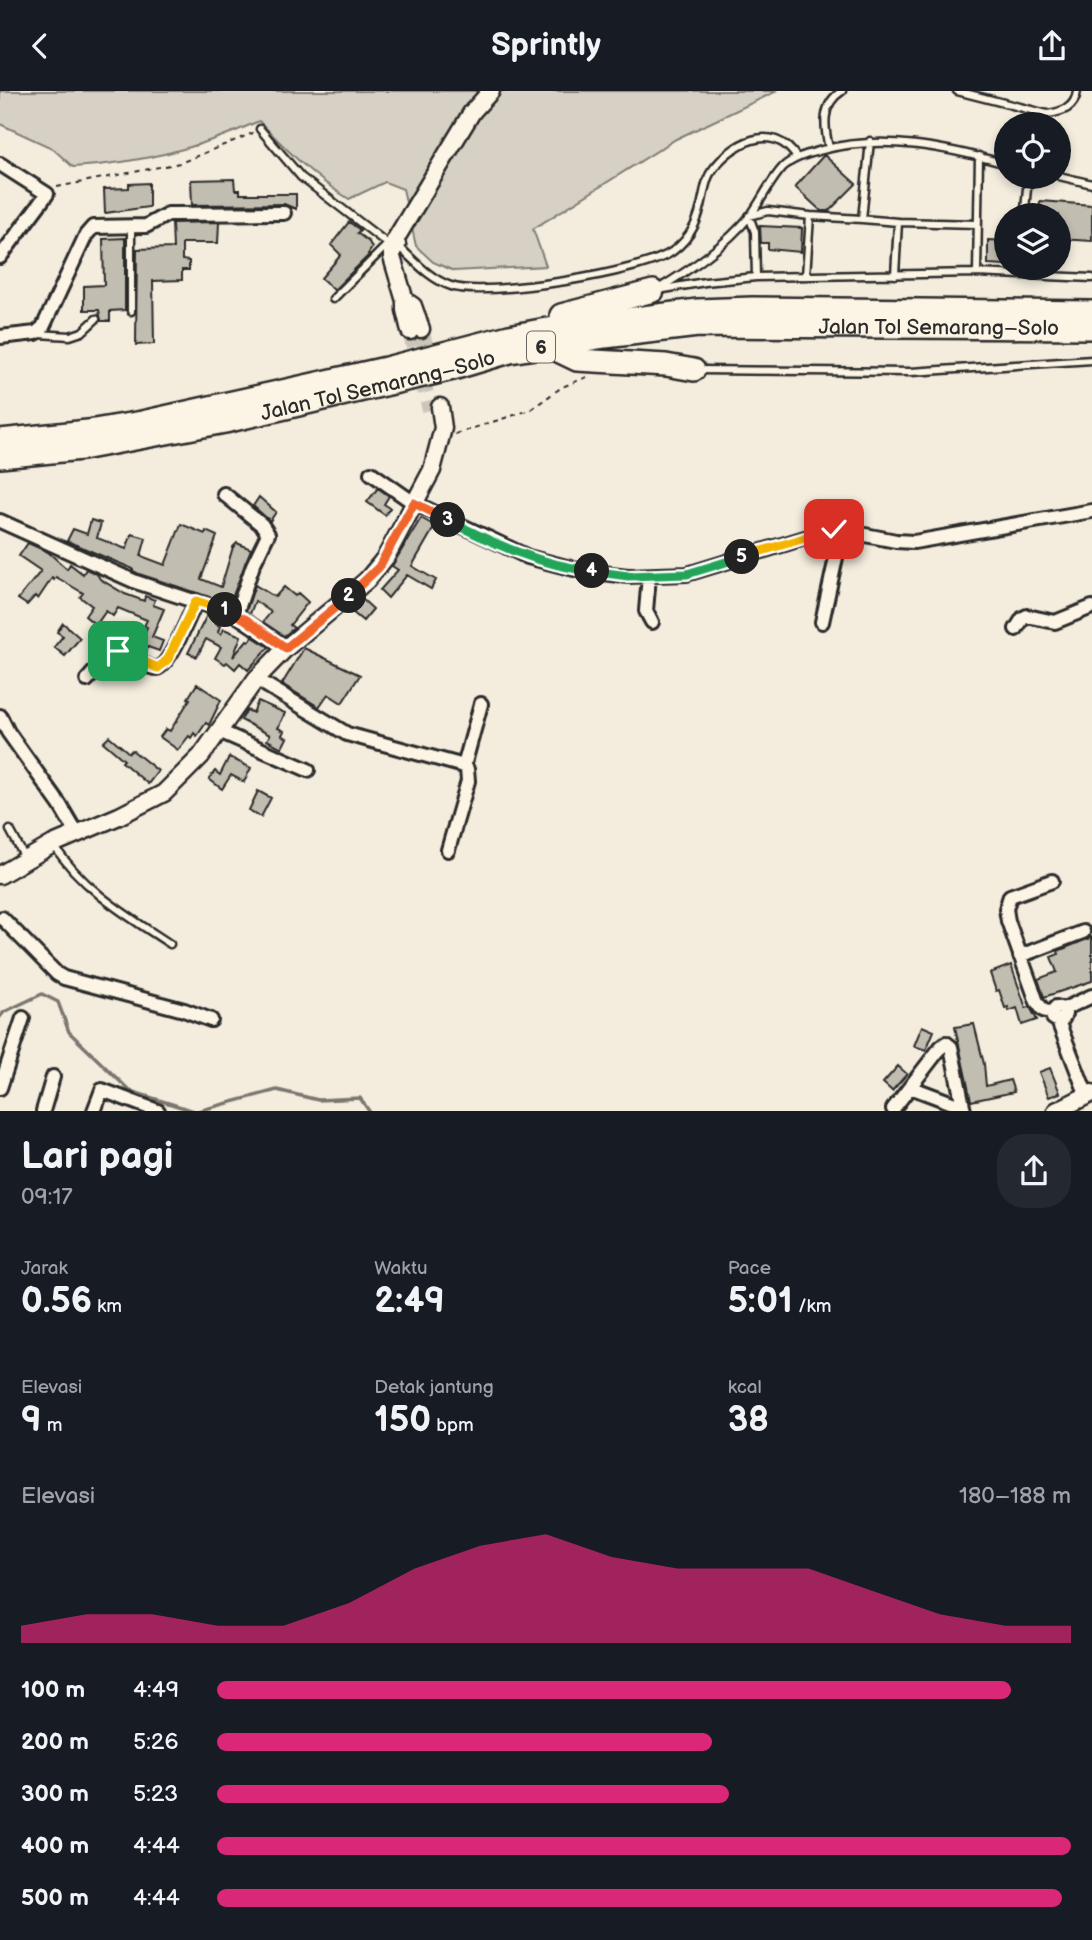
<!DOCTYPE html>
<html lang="id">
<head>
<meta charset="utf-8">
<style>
	:root { --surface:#171b24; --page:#242831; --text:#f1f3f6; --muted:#9ea1a6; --accent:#db2777 }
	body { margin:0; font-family:"Balsamiq Sans",sans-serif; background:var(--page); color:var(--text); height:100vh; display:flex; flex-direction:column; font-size:26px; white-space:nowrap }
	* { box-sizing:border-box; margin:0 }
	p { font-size:23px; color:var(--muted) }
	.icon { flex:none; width:38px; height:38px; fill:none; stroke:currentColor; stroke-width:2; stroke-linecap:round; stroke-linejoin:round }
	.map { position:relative; height:1020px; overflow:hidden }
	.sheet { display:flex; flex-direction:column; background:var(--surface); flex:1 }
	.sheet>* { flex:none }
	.tools { position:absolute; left:994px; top:21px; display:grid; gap:14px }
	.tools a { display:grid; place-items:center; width:77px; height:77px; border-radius:50%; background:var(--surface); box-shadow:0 4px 10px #0003; font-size:35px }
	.pin { position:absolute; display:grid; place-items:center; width:60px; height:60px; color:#fff; margin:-30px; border-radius:14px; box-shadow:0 4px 10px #0006 }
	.km { position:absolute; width:35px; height:35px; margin:-18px; border-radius:50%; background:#222; color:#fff; font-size:19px; line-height:35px; text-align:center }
	.round { display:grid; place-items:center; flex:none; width:74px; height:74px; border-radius:28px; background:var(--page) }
	.summary { display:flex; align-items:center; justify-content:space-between; height:119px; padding:0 21px }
	h1 { font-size:38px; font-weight:700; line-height:52px }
	.metrics { display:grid; grid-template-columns:repeat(3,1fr); gap:10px; height:119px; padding:7px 21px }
	.metrics div { display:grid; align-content:center }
	.metrics b { font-size:35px; font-weight:700 }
	.metrics small { font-size:19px; font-weight:400 }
	.metrics p { font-size:19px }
	.chart { height:196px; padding:14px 21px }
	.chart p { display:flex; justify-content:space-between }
	.chart svg { width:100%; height:126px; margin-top:7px; fill:var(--accent); opacity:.7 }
	ul { padding:0 21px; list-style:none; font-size:23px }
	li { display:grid; grid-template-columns:112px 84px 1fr; align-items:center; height:52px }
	li i { height:18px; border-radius:9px; background:var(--accent) }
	header { display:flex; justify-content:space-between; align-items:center; height:91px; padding:0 21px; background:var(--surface); font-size:32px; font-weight:700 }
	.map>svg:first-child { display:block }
	.green { fill:#d6d1c4; stroke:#807e78; stroke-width:2 }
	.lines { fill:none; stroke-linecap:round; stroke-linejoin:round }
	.stream { stroke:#7a7771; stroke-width:3.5 }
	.building { fill:#c2bdb1; stroke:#2b2b2b; stroke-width:2 }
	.secondary-tunnel { stroke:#ccc6ba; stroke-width:16; stroke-dasharray:16 8; stroke-linecap:butt }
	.lane-casing { stroke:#2b2b2b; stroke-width:11 }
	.street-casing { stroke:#2b2b2b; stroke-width:18 }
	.secondary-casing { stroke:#2b2b2b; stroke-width:21 }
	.highway-casing { stroke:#2b2b2b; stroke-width:26 }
	.path { stroke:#2b2b2b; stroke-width:2; stroke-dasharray:5 5; stroke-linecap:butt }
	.lane { stroke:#fcf5e5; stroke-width:6 }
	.street { stroke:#fcf5e5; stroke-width:12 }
	.secondary { stroke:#fcf5e5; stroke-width:16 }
	.highway { stroke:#fcf5e5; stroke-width:21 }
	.split-1-casing { stroke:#fff; stroke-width:14 }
	.split-2-casing { stroke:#fff; stroke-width:14 }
	.split-3-casing { stroke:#fff; stroke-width:14 }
	.split-4-casing { stroke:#fff; stroke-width:14 }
	.split-5-casing { stroke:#fff; stroke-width:14 }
	.split-6-casing { stroke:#fff; stroke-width:14 }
	.split-1 { stroke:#f5b400; stroke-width:9 }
	.split-2 { stroke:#f0652b; stroke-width:9 }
	.split-3 { stroke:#f0652b; stroke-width:9 }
	.split-4 { stroke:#22a559; stroke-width:9 }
	.split-5 { stroke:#22a559; stroke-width:9 }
	.split-6 { stroke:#f5b400; stroke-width:9 }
	.labels { text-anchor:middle; stroke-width:7; stroke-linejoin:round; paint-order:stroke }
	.shield { fill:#fcf5e5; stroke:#6a6863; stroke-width:2 }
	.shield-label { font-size:19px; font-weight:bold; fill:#2b2b2b }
	.street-label { font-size:21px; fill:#2b2b2b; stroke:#fcf5e5 }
</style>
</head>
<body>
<header><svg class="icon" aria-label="back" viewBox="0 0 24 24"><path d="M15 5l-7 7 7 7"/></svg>Sprintly<svg class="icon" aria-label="share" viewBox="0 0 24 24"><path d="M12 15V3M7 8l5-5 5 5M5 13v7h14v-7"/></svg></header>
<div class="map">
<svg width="1092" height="1020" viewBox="0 0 1092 1020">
	<rect width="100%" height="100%" fill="#f4edde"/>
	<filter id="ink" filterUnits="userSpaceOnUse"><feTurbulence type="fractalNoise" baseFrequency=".0143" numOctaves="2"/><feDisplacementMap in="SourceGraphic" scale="14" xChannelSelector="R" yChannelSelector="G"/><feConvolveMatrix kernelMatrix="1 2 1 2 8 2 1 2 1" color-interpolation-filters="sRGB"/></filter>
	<g filter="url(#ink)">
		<path class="green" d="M0 0H777L676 48 533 138 546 175 454 180 433 171 416 155 403 98 385 91 349 108C314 87 287 59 259 30 198 58 140 72 73 76L52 57 0 33Z"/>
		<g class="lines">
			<path class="stream" d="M0 926 4 921 42 903 58 911 69 941 130 1000 194 1020
				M198 1020 277 999 318 1009 360 1007 369 1020"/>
		</g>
		<path class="building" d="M824 64 856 93 829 120H821L795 96Z
			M234 88 235 99H240V103H296V118L284 113 192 114 191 89Z
			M149 92V116L105 122 104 98 129 97V93Z
			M1040 110 1092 114V150L1059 148V124H1039Z
			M219 131 218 152H182V169L189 170V179H182V189L153 190 154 253 136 254 137 158 173 157 172 132Z
			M349 131 360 139 357 142 369 151 372 157 368 163 369 164 334 199 321 187 341 164 331 154Z
			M760 135 802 137 801 161 768 158V152H761Z
			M125 147V219L110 220V230H101L99 219H84V195L104 194 103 148Z
			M988 149 1006 150 1005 174 988 173Z
			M378 397 389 405 384 413 390 417 385 424 367 411Z
			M259 406 276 421 270 430 253 415Z
			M421 427 435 435 412 475 436 489 431 498 407 484 388 507 380 499 398 479 392 475Z
			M91 429 101 432 97 447 126 458 132 443 146 447 141 465 165 474 181 433 205 443 206 440 217 445 201 488 221 496 233 456 237 452 251 458 230 512 225 511 139 483 133 480V478L67 450 73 438 87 443Z
			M28 452 48 461 67 478 70 473 83 483 86 478 97 483 100 488 125 503 144 510 145 505 155 509 153 514 164 518 152 546 163 550 159 560 148 556 144 564 138 561 147 536 144 535 147 529 118 517 113 525 106 520 96 534 85 525 92 515 80 506 83 502 56 486 54 489 52 487 38 508 35 505 27 514 18 508 41 480 19 465Z
			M255 494 275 506 284 496 295 505 298 502 308 511 290 534 294 537 284 545 263 531 271 521 255 510 250 523 246 520Z
			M361 507 373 518 363 530 351 520Z
			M207 524 219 528 216 533 220 535 218 541 221 543 224 538 241 545 233 566 247 549 249 550 253 546 269 556 248 579 240 572 235 578 227 571 225 573 215 567 221 556 206 548 197 566 188 562Z
			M63 532 80 547 65 565 54 556 63 545 57 541Z
			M304 557 360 584 342 612 328 603 319 616 282 593Z
			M197 593 221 609 209 634 206 632 197 645 194 642 191 647 189 645 178 659 160 646 166 638 170 640 190 608 188 607Z
			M258 610 285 622 278 637 284 640 282 644 287 647 282 657 267 649 270 644 241 629 247 619 253 622Z
			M109 645 129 662 132 659 158 680 148 693 122 671 124 669 103 651Z
			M229 666 251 677 244 691 231 684 222 698 209 688 215 680 220 684Z
			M258 700 271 707 261 726 249 719Z
			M1092 846V890L1044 906 1038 888 1057 881 1051 866 1059 863 1058 860Z
			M1011 874 1026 917 1030 916 1037 929 1022 934 1017 917 1009 920 1008 916 1005 917 999 899 996 900 990 882Z
			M974 933 984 973 986 995 1010 989 1014 1001 971 1010 955 936Z
			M922 935 934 940 926 959 914 955Z
			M898 975 907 983 892 1000 883 992Z
			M1050 977 1060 1002 1049 1006 1039 981Z"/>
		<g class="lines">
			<path class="secondary-tunnel" d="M421 238 431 276
				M410 240 430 319"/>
			<g class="lane-casing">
				<path id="lane" d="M957 0 1047 23C1063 21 1075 17 1077 0
					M260 38 301 86 388 153 397 154C413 168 429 188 451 195 484 207 644 182 673 160 692 146 699 128 703 106 705 98 706 88 711 81 731 52 773 29 797 67
					M829 57C824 36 821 13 842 0
					M1059 85 1092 93
					M1025 119 1028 86
					M862 128 898 131 895 184
					M898 131 977 133
					M977 182 979 65
					M806 185 810 125 862 128 870 50
					M756 186 755 141 749 125 768 120 810 125
					M658 198C691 178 725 155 750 125 761 110 770 90 783 76 794 66 808 63 822 59 883 43 946 56 1006 73
					M658 199 705 191 756 186 977 182 1092 187
					M333 208 388 153
					M131 220V135
					M38 243 70 245 82 241 96 228
					M699 279 911 281 1092 269
					M10 739 25 767
					M53 753C82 798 126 824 170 853"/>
			</g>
			<g class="street-casing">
				<path id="street" d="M0 73 47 103 0 166
					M0 246 36 242 43 236 86 144 93 136 146 135 168 123H174L284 122
					M371 382 414 412 528 466 578 479 628 485 687 483 834 438 896 450 914 451 1092 420
					M224 403 262 434 268 443 253 474 236 524
					M0 430 136 491 236 524 286 557
					M649 485 646 520 652 531
					M822 531 842 439
					M1016 538 1023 527 1027 525 1055 531 1092 516
					M256 588 347 643 464 675 467 678 468 690 448 759
					M87 589 111 562 116 560C125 563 149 578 157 577 170 574 190 523 196 510
					M0 625 8 641 60 714 77 743
					M219 640 308 679
					M464 675 481 613
					M2 827 57 883 64 887 184 919 211 929
					M1020 865 1083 841
					M1064 918 1065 923 1063 928 1058 930 1053 927 1051 922 1056 916 1064 918 1092 905
					M1051 922 1043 919 1037 911 1008 830 1006 818 1010 805 1052 790
					M1058 930 1087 1005
					M910 996 963 1016
					M0 997 23 927
					M893 1018 941 956 946 952 951 956 964 1020
					M43 1020 53 986
					M94 1020 102 999 158 1020"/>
			</g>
			<g class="secondary-casing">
				<path id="secondary" d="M407 211 413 215 421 238
					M410 240 405 219V210L392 166V160L397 154 395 149 472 21 491 0
					M0 784 53 753 119 725 164 702 201 665 256 588 286 557 367 489 386 466 432 379 443 337 440 316
					M1056 1020 1092 1002"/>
			</g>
			<g class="highway-casing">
				<g id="highway">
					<path d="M561 224 653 200"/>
					<path d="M548 255 577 269 666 274 694 279"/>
					<path d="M0 349 88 340 142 331 386 277 509 245 541 239 698 219 752 217 1092 221"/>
					<path id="s1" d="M0 366 82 358 225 331 453 278 510 261 605 246 698 235 1092 237"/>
				</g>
			</g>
			<path class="path" d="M57 96 180 72 253 42
				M455 343 530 319 562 296 587 286"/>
			<use href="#lane" class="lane"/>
			<use href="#street" class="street"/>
			<use href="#secondary" class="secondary"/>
			<use href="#highway" class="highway"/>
		</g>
	</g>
	<g class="lines" filter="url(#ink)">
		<g class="split-1-casing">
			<path id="split-1" d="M118 560 158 577 168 568 196 510 225 519"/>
		</g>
		<g class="split-2-casing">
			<path id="split-2" d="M225 519 245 528 286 557 349 505"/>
		</g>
		<g class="split-3-casing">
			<path id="split-3" d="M349 505 379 476 414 412 448 429"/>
		</g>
		<g class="split-4-casing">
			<path id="split-4" d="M448 429C494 453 540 474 592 480"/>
		</g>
		<g class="split-5-casing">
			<path id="split-5" d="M592 480 628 485 687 483 742 466"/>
		</g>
		<g class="split-6-casing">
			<path id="split-6" d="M742 466 834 438"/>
		</g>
		<use href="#split-1" class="split-1"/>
		<use href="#split-2" class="split-2"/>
		<use href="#split-3" class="split-3"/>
		<use href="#split-4" class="split-4"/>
		<use href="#split-5" class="split-5"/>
		<use href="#split-6" class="split-6"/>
	</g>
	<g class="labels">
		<rect class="shield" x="527" y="240.5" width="28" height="31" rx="5"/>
		<g class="shield-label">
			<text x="541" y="263">6</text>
		</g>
		<g class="street-label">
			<text dy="7" stroke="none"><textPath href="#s1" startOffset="952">Jalan Tol Semarang–Solo</textPath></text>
			<text dy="7" stroke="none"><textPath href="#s1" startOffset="385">Jalan Tol Semarang–Solo</textPath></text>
		</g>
	</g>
</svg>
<div class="tools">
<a><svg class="icon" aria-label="locate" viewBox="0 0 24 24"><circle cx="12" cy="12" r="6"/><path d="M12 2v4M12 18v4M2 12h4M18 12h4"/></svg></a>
<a><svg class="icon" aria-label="layers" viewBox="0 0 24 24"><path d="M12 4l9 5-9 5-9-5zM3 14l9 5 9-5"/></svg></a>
</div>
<div class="pin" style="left:118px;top:560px;background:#1e9e55"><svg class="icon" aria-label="arrive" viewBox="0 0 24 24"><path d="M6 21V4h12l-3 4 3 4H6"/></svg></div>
<div class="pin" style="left:834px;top:438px;background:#d93025"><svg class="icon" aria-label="check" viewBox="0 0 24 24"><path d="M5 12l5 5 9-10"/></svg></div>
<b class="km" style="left:225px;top:519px">1</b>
<b class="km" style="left:349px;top:505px">2</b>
<b class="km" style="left:448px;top:429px">3</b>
<b class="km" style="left:592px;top:480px">4</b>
<b class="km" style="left:742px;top:466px">5</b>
</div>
<section class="sheet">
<div class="summary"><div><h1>Lari pagi</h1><p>09:17</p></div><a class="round"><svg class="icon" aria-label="share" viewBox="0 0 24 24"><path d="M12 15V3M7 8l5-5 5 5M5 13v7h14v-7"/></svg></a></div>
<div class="metrics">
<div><p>Jarak</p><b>0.56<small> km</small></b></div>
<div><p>Waktu</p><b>2:49</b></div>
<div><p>Pace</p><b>5:01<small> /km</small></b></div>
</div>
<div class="metrics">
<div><p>Elevasi</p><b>9<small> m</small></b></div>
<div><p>Detak jantung</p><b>150<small> bpm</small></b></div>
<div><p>kcal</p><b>38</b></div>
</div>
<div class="chart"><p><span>Elevasi</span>180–188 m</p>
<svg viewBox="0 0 160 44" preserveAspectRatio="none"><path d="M0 44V38L10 34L20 34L30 38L40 38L50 30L60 18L70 10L80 6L90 14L100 18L110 18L120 18L130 26L140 34L150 38L160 38V44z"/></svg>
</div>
<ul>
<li><b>100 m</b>4:49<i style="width:93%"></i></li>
<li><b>200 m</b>5:26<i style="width:58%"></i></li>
<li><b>300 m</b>5:23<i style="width:60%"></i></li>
<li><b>400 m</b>4:44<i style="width:100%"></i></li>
<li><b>500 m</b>4:44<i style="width:99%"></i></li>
</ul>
</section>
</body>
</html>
